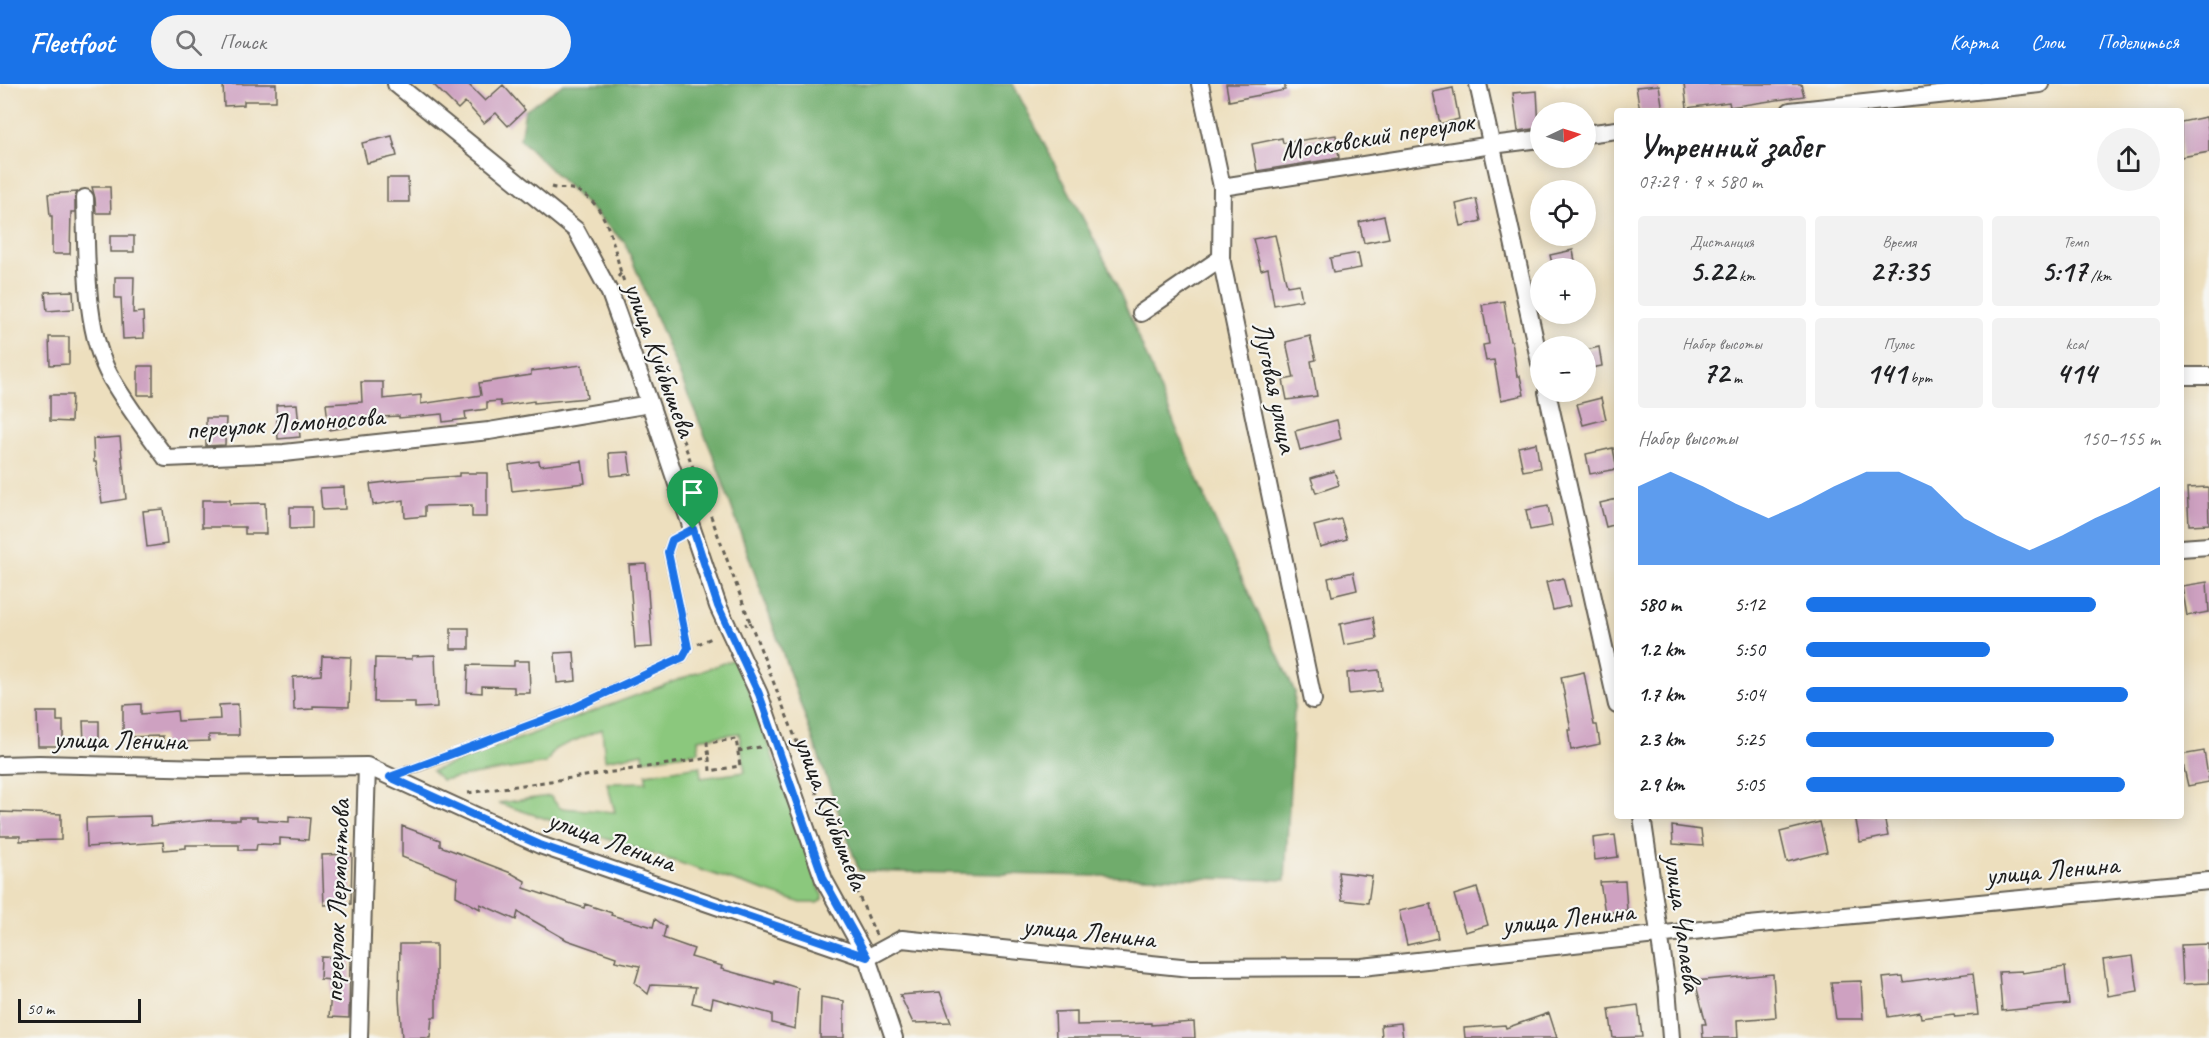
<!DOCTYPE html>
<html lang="ru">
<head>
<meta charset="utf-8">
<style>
	:root { --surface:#fff; --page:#f2f2f2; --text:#202124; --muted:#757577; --accent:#1a73e8 }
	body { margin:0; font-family:Caveat,sans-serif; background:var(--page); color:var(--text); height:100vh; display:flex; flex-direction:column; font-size:22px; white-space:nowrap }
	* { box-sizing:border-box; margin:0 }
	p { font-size:20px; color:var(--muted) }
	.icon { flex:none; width:33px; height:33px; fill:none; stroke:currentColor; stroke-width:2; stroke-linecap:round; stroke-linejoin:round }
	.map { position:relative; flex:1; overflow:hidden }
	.panel { position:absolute; left:1614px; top:24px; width:570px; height:711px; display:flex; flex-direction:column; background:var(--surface); border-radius:6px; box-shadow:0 3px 15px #0003 }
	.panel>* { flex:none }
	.needle { width:39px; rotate:86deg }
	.fabs { position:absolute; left:1530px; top:18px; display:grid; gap:12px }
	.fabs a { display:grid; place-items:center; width:66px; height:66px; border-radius:50%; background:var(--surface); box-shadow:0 3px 15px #0003; font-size:30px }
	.scale { position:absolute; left:18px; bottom:15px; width:123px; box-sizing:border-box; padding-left:6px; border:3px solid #1c1c1c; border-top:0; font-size:16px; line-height:21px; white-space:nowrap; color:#1c1c1c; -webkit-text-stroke:4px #f6f6f2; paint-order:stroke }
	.pin { position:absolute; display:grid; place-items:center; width:51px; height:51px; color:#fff; margin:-62px -26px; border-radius:50% 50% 50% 0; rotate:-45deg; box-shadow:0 0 6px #0007 }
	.pin .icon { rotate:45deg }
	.round { display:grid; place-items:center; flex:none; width:63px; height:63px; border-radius:32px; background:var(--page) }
	.head { display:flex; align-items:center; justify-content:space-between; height:102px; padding:0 24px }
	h1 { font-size:33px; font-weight:800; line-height:45px }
	.stats { display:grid; grid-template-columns:repeat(3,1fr); gap:9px; height:102px; padding:6px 24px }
	.stats div { display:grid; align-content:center; border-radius:6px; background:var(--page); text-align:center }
	.stats b { font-size:30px; font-weight:800 }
	.stats small { font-size:16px; font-weight:400 }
	.stats p { font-size:16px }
	.chart { height:168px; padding:12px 24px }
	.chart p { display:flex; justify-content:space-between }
	.chart svg { width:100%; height:108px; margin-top:6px; fill:var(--accent); opacity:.7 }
	ul { padding:0 24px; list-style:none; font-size:20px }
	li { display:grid; grid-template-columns:96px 72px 1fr; align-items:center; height:45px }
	li i { height:15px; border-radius:8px; background:var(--accent) }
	header { display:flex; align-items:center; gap:36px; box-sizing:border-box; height:84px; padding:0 30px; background:var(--accent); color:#fff }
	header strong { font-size:28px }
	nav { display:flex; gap:33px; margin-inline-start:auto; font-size:21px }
	.search { width:420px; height:54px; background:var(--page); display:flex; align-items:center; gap:15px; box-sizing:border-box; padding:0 21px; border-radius:33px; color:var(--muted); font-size:22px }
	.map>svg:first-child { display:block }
	.green { fill:#8bc87d; stroke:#54724c; stroke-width:1.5 }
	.forest { fill:#70ac6c; stroke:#466444; stroke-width:1.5 }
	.building { fill:#cea1c1 }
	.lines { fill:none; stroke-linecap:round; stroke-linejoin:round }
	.lane-casing { stroke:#656055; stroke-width:11 }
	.street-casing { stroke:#656055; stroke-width:20 }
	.path { stroke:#656055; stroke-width:3; stroke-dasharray:4.5 4.5; stroke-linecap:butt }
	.lane { stroke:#fff; stroke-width:8 }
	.street { stroke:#fff; stroke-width:16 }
	.route-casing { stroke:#fff; stroke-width:12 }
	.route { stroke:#1a73e8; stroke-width:8 }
	.labels { text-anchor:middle; stroke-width:4.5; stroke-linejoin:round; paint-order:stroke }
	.street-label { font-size:28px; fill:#1c1c1c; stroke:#f6f6f2 }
</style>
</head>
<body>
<header>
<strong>Fleetfoot</strong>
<div class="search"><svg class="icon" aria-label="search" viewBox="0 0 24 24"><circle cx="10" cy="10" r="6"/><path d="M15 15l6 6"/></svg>Поиск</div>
<nav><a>Карта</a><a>Слои</a><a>Поделиться</a></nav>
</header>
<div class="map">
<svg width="2209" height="954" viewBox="0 0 2209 954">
	<rect width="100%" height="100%" fill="#f6f6f2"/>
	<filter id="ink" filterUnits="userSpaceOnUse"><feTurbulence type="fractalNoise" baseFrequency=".0167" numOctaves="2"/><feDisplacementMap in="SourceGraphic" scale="12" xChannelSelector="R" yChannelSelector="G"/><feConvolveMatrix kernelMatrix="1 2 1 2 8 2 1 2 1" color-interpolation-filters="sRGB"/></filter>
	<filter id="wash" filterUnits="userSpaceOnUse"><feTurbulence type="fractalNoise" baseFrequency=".008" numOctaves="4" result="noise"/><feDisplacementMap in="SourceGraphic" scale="24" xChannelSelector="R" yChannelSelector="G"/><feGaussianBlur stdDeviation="1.35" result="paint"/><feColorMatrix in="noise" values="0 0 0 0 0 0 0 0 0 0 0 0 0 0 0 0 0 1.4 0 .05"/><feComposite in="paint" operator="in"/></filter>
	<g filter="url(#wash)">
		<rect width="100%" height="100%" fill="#eddfbe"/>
		<path class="green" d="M734 575 739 579 822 811V816L817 819H801L498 719 550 712 560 724 615 728 607 699 646 698V690L700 682 701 694 745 688 739 649 698 655 699 668 644 676 643 669 605 676 602 645 555 665 546 679 442 696 432 687Z"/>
		<path class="forest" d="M564 0H1013L1113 192 1211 428 1295 608 1285 796 859 787 715 376 625 159 520 55 525 26Z"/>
		<g id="blocks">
			<path class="building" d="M223 0H276V17H244V21L224 22Z
				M433 0H468L485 17 503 1 525 26 508 42 496 29 484 39 465 18 458 25Z
				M1226 0H1285V6L1229 17Z
				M1684 0H1801L1804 12 1730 23 1729 18 1687 24Z
				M1659 1 1663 27H1640L1636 3Z
				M1453 4 1459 35 1440 40 1433 8Z
				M1537 7 1539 44 1518 47 1513 9Z
				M2206 33 2209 51V68L2181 73V38Z
				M1336 51 1339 74 1257 87 1252 60 1282 54 1283 59Z
				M392 52 397 72 367 79 362 59Z
				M387 94H408L409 118H387Z
				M92 103H110L111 129H96L95 114Z
				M77 108 75 114V128H71L70 170H52V132H50L48 110Z
				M1476 115 1481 137 1461 142 1456 120Z
				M1384 132 1389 154 1364 159 1359 138Z
				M1275 151 1287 202 1299 200 1302 216 1274 221 1268 184 1261 186 1253 155Z
				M110 152H134V168H110Z
				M1573 166 1576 184H1553L1550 171Z
				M1358 169 1361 184 1333 189 1330 174Z
				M115 193H134L133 229 143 228 144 254 123 255 121 214H115Z
				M73 207 74 225 47 227 45 208Z
				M1504 217 1510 257H1512L1517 292H1520L1524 311 1501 316 1494 276 1486 277 1483 261 1489 260 1482 221Z
				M1310 252 1316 276 1311 277 1317 312 1287 316 1283 296 1294 294 1286 258Z
				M49 253H69V280L50 281Z
				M1599 263 1602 282 1586 285V266Z
				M582 281 587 314 534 319V317L501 322 500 317 487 318V325L465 328 466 335 443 338 442 330 399 334V332L347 335 348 343 329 346 326 320 362 318 361 298H383V315L421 311V320L481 311 479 299 531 291V287Z
				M138 282H153V311H138Z
				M50 311H72L71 338 50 337Z
				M1601 314 1606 335 1583 341 1577 320Z
				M297 320 300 353 278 355 276 321Z
				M206 334H226L225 361 206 362Z
				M1337 336 1341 355 1300 366 1295 347Z
				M120 353 126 415 102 419 96 378H94L93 355Z
				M1536 359 1540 384 1523 387 1518 363Z
				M1613 364 1617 385 1590 390 1586 370Z
				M628 368 631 390 611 392 609 369Z
				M539 377 540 382 582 377 585 399 512 407 509 381Z
				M1334 387 1339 401 1316 409 1311 394Z
				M459 389H487V433H472V421L425 422V432L405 434 404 416 373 421 370 400 403 396 459 392Z
				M344 403 345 425 322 426 320 404Z
				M2208 403 2209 440 2189 441 2187 404Z
				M1617 415V440L1606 443 1600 419Z
				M202 416H230V420L265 419 266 450H245V443H202Z
				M1548 422 1552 442 1530 446 1526 426Z
				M290 423H312V444L290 445Z
				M163 425 167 460 147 463 143 427Z
				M1341 435 1347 455 1320 463 1314 442Z
				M646 480 652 563 635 564 629 481Z
				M1353 488 1357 506 1332 512 1328 494Z
				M1563 494 1570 522 1553 526 1546 498Z
				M2207 498 2209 528 2187 532 2182 502Z
				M1373 533 1377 555 1344 561 1340 540Z
				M451 544H469V565H451Z
				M574 568 576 597 557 599 555 569Z
				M435 571 437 623 415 624V618H374L375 574 412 575V572Z
				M322 572 351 573 349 623 313 622V625L294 626 293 593 321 591Z
				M514 577H529L530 609H514V603L482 602V609L467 608 468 581 514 582Z
				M1379 586 1381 607 1349 610 1347 589Z
				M1584 588 1594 641H1597L1600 660 1571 666 1568 646H1571L1561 593Z
				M141 620V630L177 627 178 637 220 635 219 621 238 620 239 651H209V657L179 658 180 662 163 663V652L123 653V621Z
				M37 628H57V637H63V658H58V662H38Z
				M83 637H99V658H84Z
				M2204 667 2209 698 2188 702 2181 671Z
				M0 728 61 730V756L20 757V752H0Z
				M150 732 151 742 211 736H240V733H257V736L289 738V732L310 734 308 756 280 754V761L257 760 256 766H239V761H186V764L164 766 163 758 87 763 86 734Z
				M1855 732H1884L1888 752 1860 758Z
				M1820 738 1827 768 1787 778 1780 748Z
				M402 742 440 756V762L511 789 525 797 524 804 584 824 585 820 612 829 611 831 653 843 655 835 666 843 663 854 694 865 691 873 722 882 721 885 775 900V897L798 904 795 945 772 939V930L713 914 711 924 692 919 696 903 651 901 648 910 635 899 640 882 615 877 616 873 567 856 518 828 516 836 480 820V825L456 812 457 794 402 773Z
				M1672 742 1701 746 1703 762 1673 760Z
				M1615 751 1618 773 1595 776 1593 754Z
				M352 770 351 820 324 821 322 771Z
				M1338 788 1372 792 1368 819 1342 816Z
				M1625 797 1627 826 1605 829 1600 798Z
				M1477 804 1488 841 1465 848 1454 811Z
				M1431 820 1438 854 1407 861 1399 827Z
				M400 860H436V933H432L430 954H402L399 915Z
				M2208 860 2209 899 2183 900 2181 861Z
				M2133 872 2138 907 2108 912 2103 876Z
				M321 873 350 874 349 934 329 933 332 896 320 895Z
				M2065 883 2069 920 2002 927 1999 888 2022 887V889Z
				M1973 889 1978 931 1955 933 1954 930 1921 934 1920 928 1888 933 1883 894 1902 892 1903 898Z
				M1773 890 1776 933 1737 936 1738 954H1703L1702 940H1706L1695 897Z
				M1861 897 1863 935H1836L1831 898Z
				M940 908 951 938 913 939 900 911Z
				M821 913 844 917V954H820Z
				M1638 921 1642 953 1613 954 1609 925Z
				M1077 927V941L1151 939V941L1194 938 1195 954H1056L1055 928Z
				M1549 929 1557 954H1465L1464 944 1505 941 1506 944Z
				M1401 939 1403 954H1382L1381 941Z"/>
		</g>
	</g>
	<g filter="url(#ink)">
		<use href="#blocks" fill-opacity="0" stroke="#656055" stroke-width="1.5"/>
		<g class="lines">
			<g class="lane-casing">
				<path id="lane" d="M391 693 565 628 683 573 688 564 668 468 672 456 693 445"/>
			</g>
			<g class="street-casing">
				<path id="street" d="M396 0 576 146 610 209 650 320 718 522 759 610 824 796 867 874 894 954
					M1200 0 1222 103 1221 174 1313 616
					M1478 0 1540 279
					M1790 27 2040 0
					M1586 50 1617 46
					M1222 103 1492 61 1540 55
					M85 114C87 169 83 245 111 294 127 322 147 348 166 374L284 369 489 347 650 320
					M1141 229 1221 174
					M2181 292H2209
					M1547 308 1617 621
					M2181 464 2209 462
					M0 681 39 680 209 684 367 682 540 761 867 874 902 855 1191 884 1362 883 1739 842 2209 797
					M1642 732 1667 903 1671 954
					M359 954 367 682"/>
			</g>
			<path class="path" d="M551 103C560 106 570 103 578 107 608 122 613 160 621 189
				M618 193 621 189 624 198
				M664 305 750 538 745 541
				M750 538 843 776 876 851
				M698 560 714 553
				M738 667 760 663
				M468 709 709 674 710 687 740 682 736 655 707 659 709 674"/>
			<use href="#lane" class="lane"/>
			<use href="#street" class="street"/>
		</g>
	</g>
	<g class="lines" filter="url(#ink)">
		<g class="route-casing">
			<path id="route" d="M693 445 718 522 759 610 824 796 867 873 540 761 390 693 565 628 683 573 688 564 668 468 672 456Z"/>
		</g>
		<use href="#route" class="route"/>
	</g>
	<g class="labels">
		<g class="street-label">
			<text transform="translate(1377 51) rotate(-9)" y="10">Московский переулок</text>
			<text transform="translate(661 275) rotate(70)" y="10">улица Куйбышева</text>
			<text transform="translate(1276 303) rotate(78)" y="10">Луговая улица</text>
			<text transform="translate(285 338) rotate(-4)" y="10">переулок Ломоносова</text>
			<text transform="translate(120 655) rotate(1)" y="10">улица Ленина</text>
			<text transform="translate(832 728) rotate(69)" y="10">улица Куйбышева</text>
			<text transform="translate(612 756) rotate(20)" y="10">улица Ленина</text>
			<text transform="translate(2052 785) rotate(-5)" y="10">улица Ленина</text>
			<text transform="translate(336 817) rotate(-88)" y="10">переулок Лермонтова</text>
			<text transform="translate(1568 833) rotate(-6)" y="10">улица Ленина</text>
			<text transform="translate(1684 839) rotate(82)" y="10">улица Чапаева</text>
			<text transform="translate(1089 847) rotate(6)" y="10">улица Ленина</text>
		</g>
	</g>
</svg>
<div class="fabs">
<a><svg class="needle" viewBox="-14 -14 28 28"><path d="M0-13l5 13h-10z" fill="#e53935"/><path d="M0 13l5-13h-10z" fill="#757577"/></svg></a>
<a><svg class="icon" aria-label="locate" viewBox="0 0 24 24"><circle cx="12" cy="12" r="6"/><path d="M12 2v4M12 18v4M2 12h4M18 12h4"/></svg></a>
<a>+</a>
<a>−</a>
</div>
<div class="scale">50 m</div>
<div class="pin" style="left:693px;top:445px;background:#1e9e55"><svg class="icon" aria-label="arrive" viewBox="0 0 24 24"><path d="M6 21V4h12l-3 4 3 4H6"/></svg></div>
<section class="panel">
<div class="head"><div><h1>Утренний забег</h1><p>07:29 · 9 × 580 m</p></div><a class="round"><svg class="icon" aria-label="share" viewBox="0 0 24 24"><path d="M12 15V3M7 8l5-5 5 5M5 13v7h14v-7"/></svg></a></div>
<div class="stats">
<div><p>Дистанция</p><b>5.22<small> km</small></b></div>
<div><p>Время</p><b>27:35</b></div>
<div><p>Темп</p><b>5:17<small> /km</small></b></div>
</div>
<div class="stats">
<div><p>Набор высоты</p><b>72<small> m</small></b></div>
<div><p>Пульс</p><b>141<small> bpm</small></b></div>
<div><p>kcal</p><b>414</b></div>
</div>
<div class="chart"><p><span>Набор высоты</span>150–155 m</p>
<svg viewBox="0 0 160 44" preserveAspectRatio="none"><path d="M0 44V12L10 6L20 12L30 19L40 25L50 19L60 12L70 6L80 6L90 12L100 25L110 32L120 38L130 32L140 25L150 19L160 12V44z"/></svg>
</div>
<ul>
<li><b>580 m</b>5:12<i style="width:82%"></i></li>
<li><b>1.2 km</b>5:50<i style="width:52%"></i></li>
<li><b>1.7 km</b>5:04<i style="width:91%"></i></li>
<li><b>2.3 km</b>5:25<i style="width:70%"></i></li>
<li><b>2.9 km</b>5:05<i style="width:90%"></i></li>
</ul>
</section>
</div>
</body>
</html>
